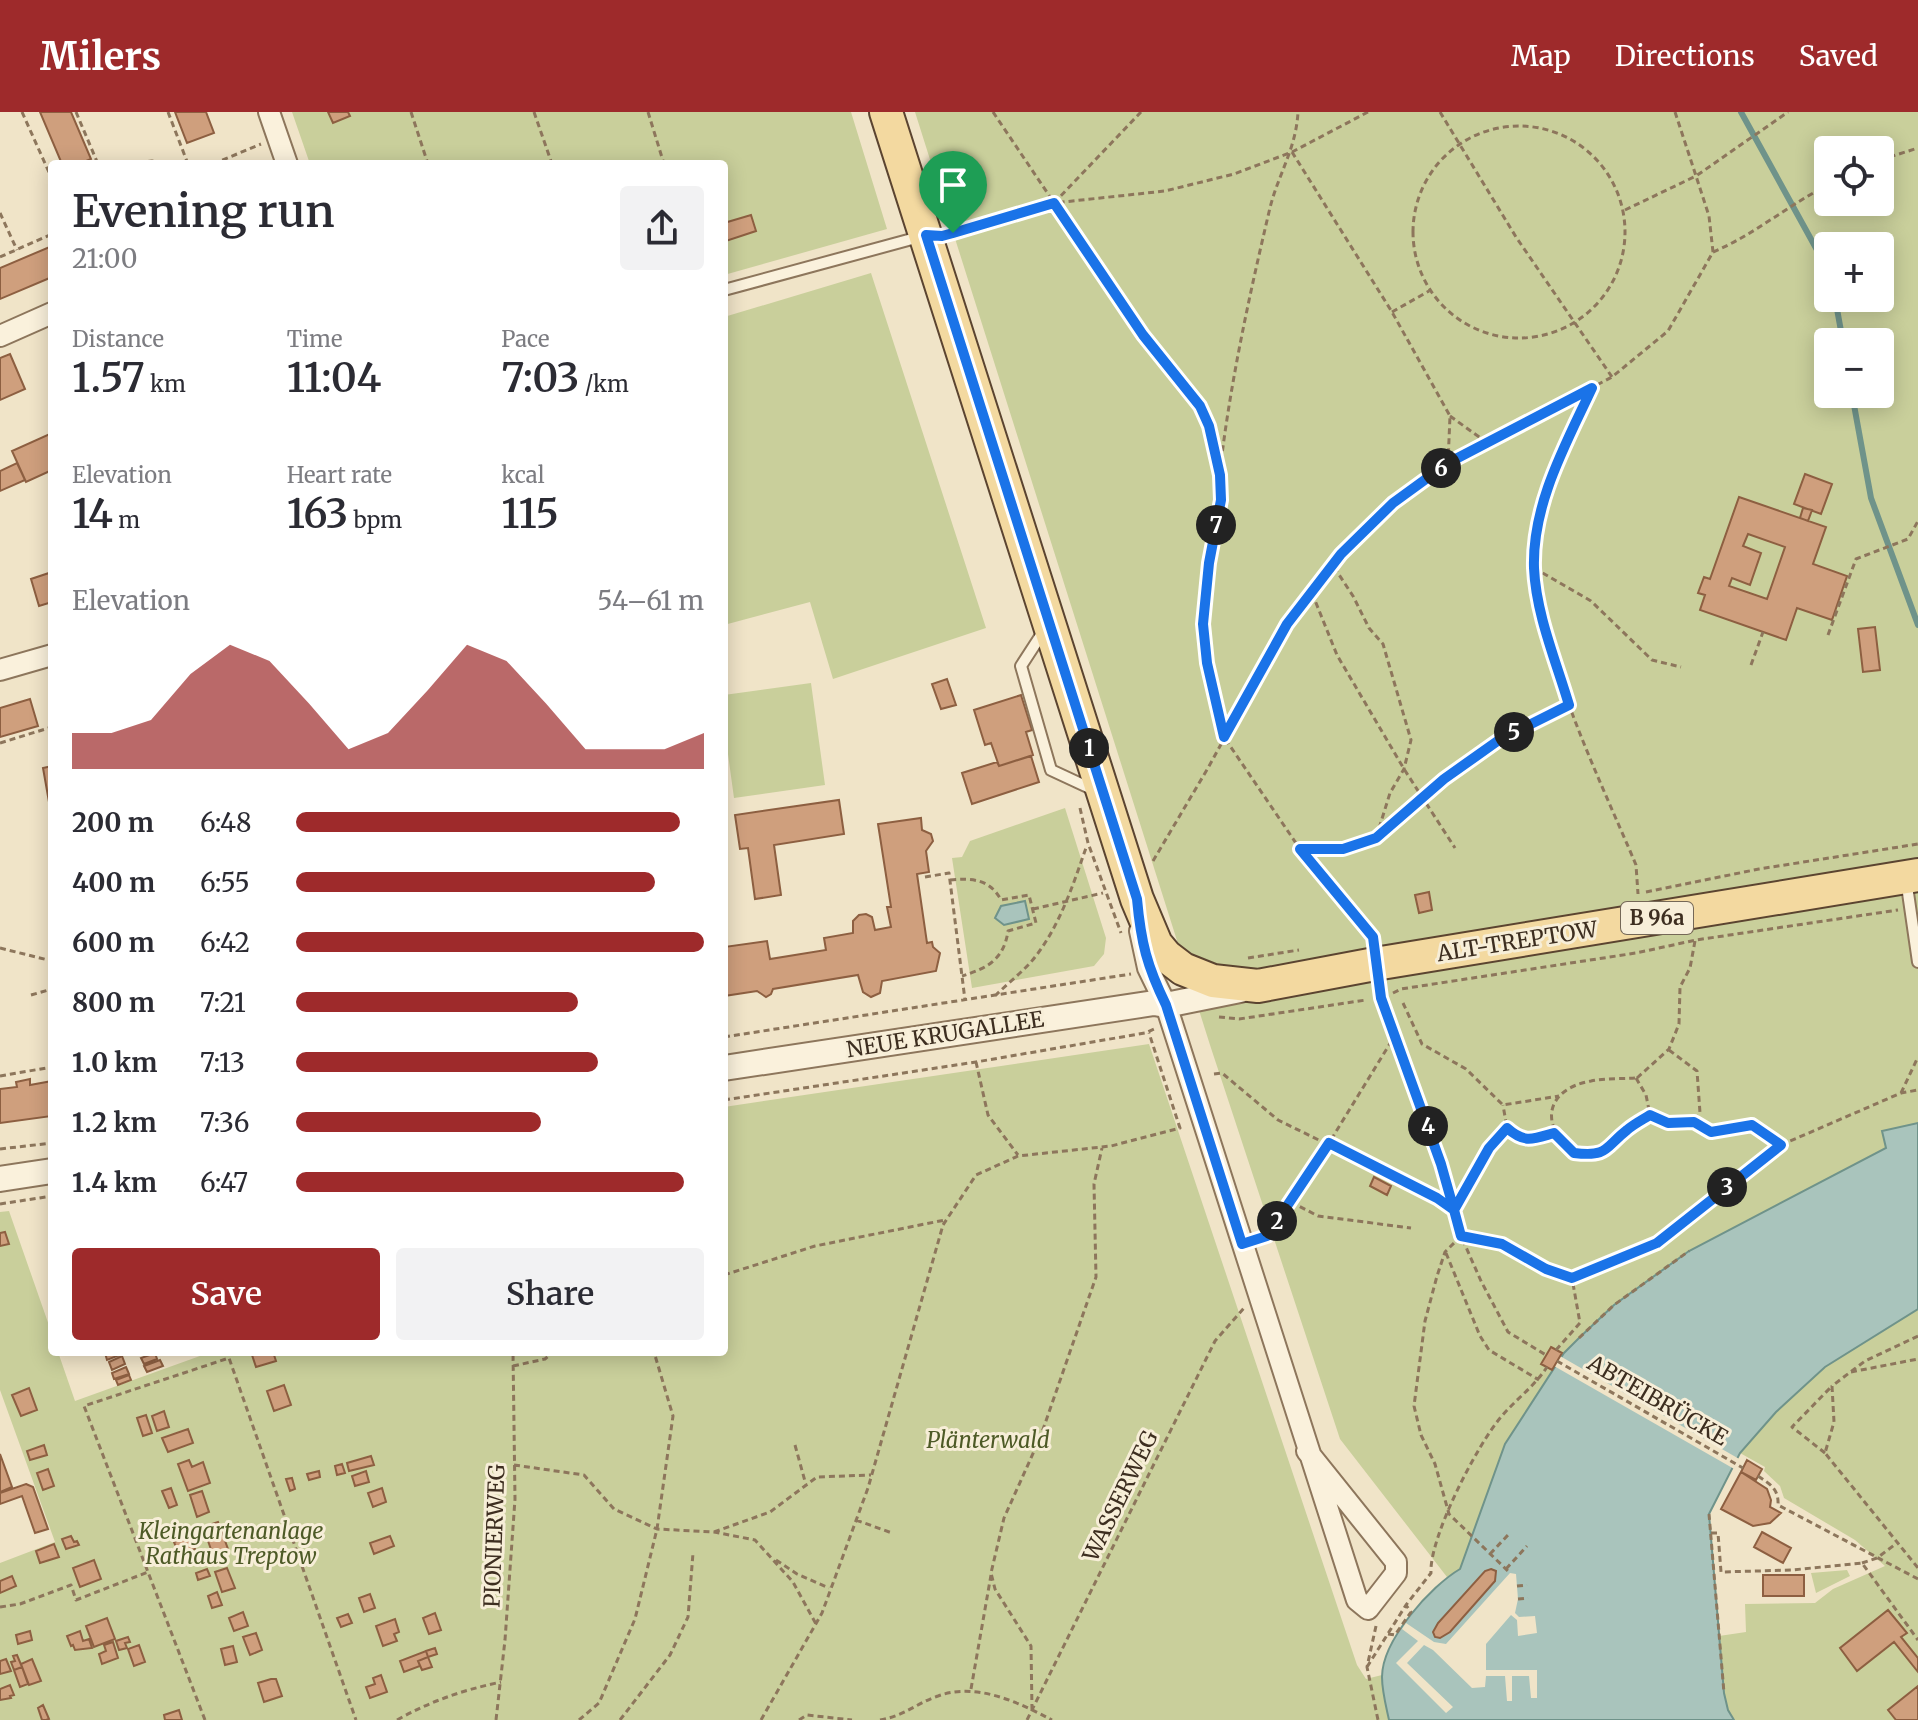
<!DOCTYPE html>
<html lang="en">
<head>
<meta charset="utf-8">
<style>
	:root { --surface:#fff; --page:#f2f2f3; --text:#2b2b33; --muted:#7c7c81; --accent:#9e2a2b }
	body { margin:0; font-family:Merriweather,serif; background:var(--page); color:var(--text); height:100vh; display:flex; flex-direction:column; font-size:30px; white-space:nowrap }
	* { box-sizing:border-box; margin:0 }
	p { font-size:26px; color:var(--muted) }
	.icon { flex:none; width:44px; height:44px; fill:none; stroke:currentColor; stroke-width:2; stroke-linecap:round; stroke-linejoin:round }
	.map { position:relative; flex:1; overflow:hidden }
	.side { position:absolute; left:48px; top:48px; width:680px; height:1196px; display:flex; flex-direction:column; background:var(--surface); border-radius:8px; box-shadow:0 4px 20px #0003 }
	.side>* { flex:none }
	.buttons { position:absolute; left:1814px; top:24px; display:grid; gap:16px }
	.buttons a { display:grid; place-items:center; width:80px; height:80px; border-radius:8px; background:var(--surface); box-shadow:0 4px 20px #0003; font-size:40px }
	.pin { position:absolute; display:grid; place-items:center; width:68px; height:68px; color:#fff; margin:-82px -34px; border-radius:50% 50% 50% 0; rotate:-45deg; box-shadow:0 0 8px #0007 }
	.pin .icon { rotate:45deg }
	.km { position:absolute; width:40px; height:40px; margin:-20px; border-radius:50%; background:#222; color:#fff; font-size:22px; line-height:40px; text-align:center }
	.round { display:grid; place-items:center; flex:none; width:84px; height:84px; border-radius:8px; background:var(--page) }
	.summary { display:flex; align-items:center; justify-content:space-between; height:136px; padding:0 24px }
	h1 { font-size:44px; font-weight:600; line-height:60px }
	.figures { display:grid; grid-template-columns:repeat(3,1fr); gap:12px; height:136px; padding:8px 24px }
	.figures div { display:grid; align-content:center }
	.figures b { font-size:40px; font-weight:600 }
	.figures small { font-size:22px; font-weight:400 }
	.figures p { font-size:22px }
	.chart { height:224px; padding:16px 24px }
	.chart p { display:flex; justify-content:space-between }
	.chart svg { width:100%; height:144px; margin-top:8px; fill:var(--accent); opacity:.7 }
	.action { display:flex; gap:16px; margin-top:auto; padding:16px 24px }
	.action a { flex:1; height:92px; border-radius:8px; background:var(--accent); color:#fff; font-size:32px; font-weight:600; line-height:92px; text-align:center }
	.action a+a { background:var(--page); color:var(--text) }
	ul { padding:0 24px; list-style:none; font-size:26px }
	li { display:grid; grid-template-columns:128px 96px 1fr; align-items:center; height:60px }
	li i { height:20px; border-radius:10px; background:var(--accent) }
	header { display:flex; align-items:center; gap:48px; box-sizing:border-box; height:112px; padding:0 40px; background:var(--accent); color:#fff }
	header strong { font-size:38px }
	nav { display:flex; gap:44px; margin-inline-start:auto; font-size:28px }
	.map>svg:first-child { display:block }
	.green { fill:#c9cf9b; fill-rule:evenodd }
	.water { fill:#a9c4bc; stroke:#6f938a; stroke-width:2 }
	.pier { fill:#f0e4c8 }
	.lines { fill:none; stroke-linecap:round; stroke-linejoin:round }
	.stream { stroke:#6f938a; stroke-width:6 }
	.building { fill:#cf9f7d; stroke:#8d5f41; stroke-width:2; fill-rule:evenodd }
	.service-casing { stroke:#8d765c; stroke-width:14 }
	.minor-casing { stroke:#8d765c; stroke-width:24 }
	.tertiary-casing { stroke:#8d765c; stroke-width:28 }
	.primary-casing { stroke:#5b4430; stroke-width:36 }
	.path { stroke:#8d765c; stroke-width:3; stroke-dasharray:6 4; stroke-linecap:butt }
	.service { stroke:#faf1dc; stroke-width:10 }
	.minor { stroke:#faf1dc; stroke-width:20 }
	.tertiary { stroke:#faf1dc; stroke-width:24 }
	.primary { stroke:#f3d9a0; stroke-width:32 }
	.route-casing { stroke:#fff; stroke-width:16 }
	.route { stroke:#1a73e8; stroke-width:10 }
	.labels { text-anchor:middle; stroke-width:6; stroke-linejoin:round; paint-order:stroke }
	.shield { fill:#f7eed8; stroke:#756857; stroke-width:2 }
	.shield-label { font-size:20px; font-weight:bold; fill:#3d2e20 }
	.street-label { font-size:22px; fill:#3d2e20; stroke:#f7eed8 }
	.park-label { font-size:22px; font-style:italic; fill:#4d5a26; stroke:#f7eed8 }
</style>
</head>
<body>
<header>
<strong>Milers</strong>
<nav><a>Map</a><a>Directions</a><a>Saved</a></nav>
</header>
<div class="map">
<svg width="1918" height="1608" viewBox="0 0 1918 1608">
	<rect width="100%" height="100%" fill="#f0e4c8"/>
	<path class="green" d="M292 0H851L887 117 724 163V52H310Z
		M915 0H1918V1011L1882 1020 1887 1036 1689 1139 1614 1193 1579 1226 1564 1241 1505 1332 1460 1457 1447 1465 1340 1327 1210 933ZM1828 38H1880V90H1828ZM1828 134H1880V186H1828ZM1828 230H1880V282H1828Z
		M871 161 986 516 833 567 810 490 724 513V205Z
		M811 571 825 673 734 686 724 613V583Z
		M1065 696 1106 826 1104 842 1094 854 972 876 952 746 962 745 970 729Z
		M1149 932 1357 1553 1366 1567 1382 1563 1389 1608H0V1451L55 1430 0 1278V1100L9 1099 52 1222V1240H58L75 1289 211 1240H724V995Z
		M1918 1197V1608H1734C1719 1585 1722 1551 1719 1524L1746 1520 1745 1492 1815 1491 1833 1477 1885 1454 1855 1428 1784 1386 1780 1374 1764 1359 1765 1355 1740 1341 1776 1300 1825 1255Z
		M1847 1458 1850 1464 1816 1481 1811 1461Z"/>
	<path class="water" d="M1025 789 1029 807 1004 813 995 806 1001 794Z
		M1918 1011V1197L1825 1255 1776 1300 1740 1341 1709 1402 1724 1581 1728 1598 1734 1608H1389C1386 1594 1382 1579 1382 1565 1382 1528 1431 1474 1460 1457L1505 1332 1564 1241 1579 1226 1614 1193 1689 1139 1886 1036 1882 1019Z"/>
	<path class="pier" d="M1560 1244 1741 1348 1736 1358 1554 1254Z
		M1510 1461 1516 1462 1518 1487 1515 1501 1519 1505 1535 1504 1537 1521 1518 1524 1517 1508 1511 1503 1486 1532V1558H1537V1586H1531L1529 1564H1512V1589H1507L1505 1564H1486L1485 1575 1472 1576 1433 1538 1424 1533 1407 1551 1453 1595 1446 1601 1396 1551 1418 1529 1402 1517 1406 1511 1434 1530 1446 1532Z"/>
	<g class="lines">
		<path class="stream" d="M1741 0 1828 158
			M1835 186 1843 230
			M1852 282 1871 386 1918 513"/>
	</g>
	<path class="building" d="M40 0H71L91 47 79 52H62Z
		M175 0H206L214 21 187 31Z
		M328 0H348L350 4 333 11Z
		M751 103 756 119 726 129 724 111Z
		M52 134V165L0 187V156Z
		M10 242 25 277 0 288V246Z
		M52 321V358L26 370 12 339Z
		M17 351 25 368 0 379V359Z
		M1805 362 1832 372 1821 402 1794 392Z
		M1739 385 1826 415 1813 452 1847 464 1832 508 1797 496 1786 528 1700 498 1705 483 1698 481 1704 465 1710 467ZM1748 422 1785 435 1767 487 1729 474 1732 466 1750 473 1761 441 1743 434Z
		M1803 396 1812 398 1808 409 1800 406Z
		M52 460V490L39 494 31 467Z
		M1875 515 1880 558 1863 560 1858 517Z
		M947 567 956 593 941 597 932 572Z
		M1021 583 1032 618 1026 620 1033 643 999 654 991 631 985 633 974 598Z
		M30 587 38 614 0 625V596Z
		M1031 644 1039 670 972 692 962 661 997 650 999 654Z
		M52 654V707L43 656Z
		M839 688 844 722 774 733 781 783 755 787 748 736 740 737 735 703Z
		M921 706 922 718 931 722 933 729 926 739 929 760 917 762 927 831 932 830 933 835 940 841 936 859 882 869 880 881 871 885 863 880 858 863 773 877 771 882 766 885 757 879 724 884V835L767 829 770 847 826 838 824 826 853 821V809L859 803 866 802 872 805 875 818 891 815 887 795H891L878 712Z
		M1429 780 1432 798 1419 801 1415 783Z
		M30 967V973L52 969V1004L0 1011V977L17 975 16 970Z
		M1374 1065 1391 1074 1387 1083 1370 1074Z
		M5 1120 9 1132 0 1134V1121Z
		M1551 1235 1562 1241 1552 1258 1541 1252Z
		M121 1240 122 1242 107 1248 105 1241Z
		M251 1240H273L276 1249 256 1255Z
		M155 1241 157 1247 144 1252 141 1246Z
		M122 1244 125 1252 112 1258 109 1250Z
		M160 1248 163 1254 147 1260 144 1254Z
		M126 1255 129 1262 114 1267 112 1261Z
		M129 1263 131 1268 118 1273 116 1268Z
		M284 1273 291 1293 274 1299 267 1279Z
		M29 1276 37 1298 21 1304 12 1283Z
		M164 1299 169 1315 157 1319 152 1304Z
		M146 1303 152 1321 143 1324 137 1306Z
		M188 1317 193 1331 168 1340 162 1326Z
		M44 1333 47 1343 30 1348 27 1339Z
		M0 1342 12 1375 0 1380Z
		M371 1344 374 1353 349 1359 347 1351Z
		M189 1348 192 1355 203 1350 210 1371 188 1379 178 1352Z
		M1747 1348 1762 1357 1756 1368 1741 1360Z
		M342 1352 345 1361 337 1363 335 1354Z
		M48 1357 54 1374 43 1378 37 1361Z
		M319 1359 320 1365 309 1368 307 1362Z
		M366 1359 369 1370 355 1374 352 1364Z
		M1741 1360 1767 1377 1771 1388 1770 1395 1781 1401 1770 1411 1753 1414 1721 1397Z
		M292 1366 295 1377 290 1379 286 1367Z
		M26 1372 33 1375 48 1417 35 1421 22 1384 0 1392V1381Z
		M171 1376 177 1393 169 1396 162 1379Z
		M382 1376 386 1390 373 1395 368 1381Z
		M202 1379 209 1400 197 1405 190 1383Z
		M218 1410 228 1437 213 1443 203 1415Z
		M1762 1420 1791 1436 1783 1451 1754 1435Z
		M71 1424 74 1430 77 1429 79 1433 66 1437 62 1427Z
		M190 1424 195 1437 179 1443 174 1430Z
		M390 1424 394 1434 374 1442 370 1431Z
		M54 1432 59 1445 40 1451 36 1439Z
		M94 1448 101 1467 80 1475 73 1456Z
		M227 1456 235 1476 222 1480 215 1460Z
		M207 1457 210 1464 198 1468 196 1461Z
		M1491 1457 1496 1459 1495 1469 1450 1520 1440 1526 1435 1525 1433 1520 1438 1511 1485 1459Z
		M1763 1463H1804V1484H1763Z
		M12 1464 16 1474 0 1481V1469Z
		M217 1480 222 1493 212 1496 208 1484Z
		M370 1482 375 1496 364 1500 359 1486Z
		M1888 1498 1907 1521 1901 1525 1918 1546V1560L1894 1530 1857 1559 1840 1536Z
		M243 1500 248 1514 234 1519 229 1506Z
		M435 1501 441 1518 429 1522 423 1506Z
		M348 1502 352 1511 341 1515 337 1506Z
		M107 1506 115 1527 94 1535 86 1514Z
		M395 1507 399 1520 394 1522 397 1529 383 1534 376 1514Z
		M30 1519 32 1528 18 1532 16 1523Z
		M80 1519 83 1529 89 1527 92 1536 75 1538 73 1533 71 1534 67 1524Z
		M256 1521 262 1538 250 1543 243 1525Z
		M128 1525 130 1530 125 1531 127 1536 119 1538 116 1529Z
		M113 1530 118 1546 102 1552 99 1542 106 1539 104 1533Z
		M139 1533 145 1550 134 1554 128 1537Z
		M233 1534 237 1550 225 1553 221 1537Z
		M435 1536 437 1542 428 1545 426 1539Z
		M426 1539 428 1545 418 1549 420 1554 404 1560 400 1549Z
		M17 1543 22 1555 14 1558 11 1550 15 1549 13 1544Z
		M428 1545 432 1555 422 1558 418 1549Z
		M6 1547 11 1559 0 1562V1549Z
		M32 1547 41 1569 29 1573 21 1552Z
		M22 1555 28 1572 20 1575 14 1558Z
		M381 1563 387 1580 370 1586 366 1575 375 1572 373 1566Z
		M271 1567H276L282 1584 264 1590 258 1571Z
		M10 1573 14 1583 10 1584 11 1586 0 1588V1577Z
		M1918 1574V1608H1896L1888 1598Z
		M43 1593 49 1607 46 1608H42L38 1596Z
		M179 1598 182 1608H165L164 1603Z"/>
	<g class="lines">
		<g class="service-casing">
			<path id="service" d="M724 178 923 124
				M1045 517 1021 554 1051 658 1094 678
				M1906 767 1918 850
				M1376 856 1381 886
				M1243 1132 1267 1124"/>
		</g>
		<g class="minor-casing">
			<path id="minor" d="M269 0 287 52
				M0 224 52 201
				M0 558 52 543
				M1140 819 1148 856 1166 893 1357 1488 1368 1497 1396 1461V1450L1307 1339"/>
		</g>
		<g class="tertiary-casing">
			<path id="tertiary" d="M724 956 1154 891 1166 893 1240 878
				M0 1067 52 1059"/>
		</g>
		<g class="primary-casing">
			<path id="primary" d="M886 0 1137 787 1156 832 1166 844 1183 857 1213 869 1258 874 1375 852 1918 763"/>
		</g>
		<path class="path" d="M22 0 52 67
			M76 0 98 52
			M168 0 188 52
			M411 0 428 52
			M534 0 552 52
			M648 0 664 52
			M993 0 1143 223 1200 294 1209 314 1220 363 1221 388 1209 451 1203 512 1207 551 1224 625 1300 737 1373 826
			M1440 0 1516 125 1612 265
			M1413 120a106 106 0 1 1 212 0a106 106 0 1 1-212 0Z
			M1292 40 1392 200 1450 304 1448 351
			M1880 48 1918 36
			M128 52 152 49 165 52
			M213 52 261 32
			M1054 91 1141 0
			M1625 98 1696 64 1675 0
			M0 101 17 138
			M953 121 1054 91 1165 79 1234 62 1292 40 1368 0
			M1713 140C1754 123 1788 93 1828 73
			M0 145 52 122
			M1392 200 1429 179
			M1592 276C1572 319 1547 364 1538 411 1519 507 1599 664 1636 753L1638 782
			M1450 304 1486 330
			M1220 359C1230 272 1249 185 1269 100 1277 64 1296 38 1298 0
			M1334 455 1353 484 1369 516 1383 532 1411 628 1404 657 1390 681 1376 726
			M1534 456 1591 489 1652 548 1681 555
			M1312 481 1337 543 1404 657 1455 736
			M1828 523 1856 447 1908 427 1918 409
			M1751 553 1763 520
			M0 631 52 615
			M1080 696 1088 731 1121 821
			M1301 737H1343L1376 726 1444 667 1499 628 1569 593
			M1153 749 1208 656 1287 512 1341 442 1393 391 1448 351 1612 265 1668 219 1713 140 1709 104 1696 64 1788 0
			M925 765 949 761 965 888
			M950 768C972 766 990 767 1001 788L1029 783 1036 811 1008 819C1004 847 988 856 962 864
			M1646 780 1759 757 1918 732
			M1033 797 1103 781
			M0 836 52 849
			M1248 846 1299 838
			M1393 881 1401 877 1636 841 1696 828 1898 798
			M31 883 52 877
			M995 884C1006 873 1020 862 1031 850 1059 817 1073 773 1087 733
			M1403 891 1422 932 1466 957 1503 993 1559 984
			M1386 900 1441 1052 1461 1124 1481 1169 1508 1220 1546 1243
			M1219 905 1239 907 1366 888
			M724 925 1131 862
			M1669 938 1697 959 1700 1001 1694 1010
			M976 950 988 1003 1018 1043
			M1214 962 1222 961 1278 1008 1437 1086 1454 1098 1489 1036 1507 1016 1503 993
			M0 964 52 955
			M1636 966 1646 983 1650 1003 1624 1019 1614 1033 1601 1040 1574 1041C1539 1014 1545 977 1591 969 1606 966 1622 967 1636 966Z
			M1637 966 1669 937 1679 912 1680 875 1690 856 1695 829
			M1901 981 1918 945
			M724 988 976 950 1145 921 1154 917
			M1651 1004 1668 1011 1694 1010 1711 1020 1752 1013 1781 1033
			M1507 1016C1525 1032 1533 1027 1554 1021
			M0 1037 52 1031
			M1291 1090 1318 1104 1411 1116
			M0 1092 52 1084
			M1276 1111 1329 1031 1394 925
			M1461 1124 1502 1132 1546 1157 1572 1166 1657 1131 1781 1033 1901 981 1918 978
			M1461 1124 1445 1140 1437 1164 1425 1209 1414 1294 1421 1323 1435 1352 1449 1402 1510 1461
			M1446 1141 1480 1224 1489 1238 1539 1268
			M724 1163 815 1134 945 1108
			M1918 1224 1865 1249 1832 1274 1834 1310 1825 1341 1918 1456
			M1579 1226 1614 1193 1689 1139
			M1556 1238 1580 1211 1572 1166
			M1557 1249 1743 1356
			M513 1254 545 1247 553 1240
			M1851 1260 1918 1247
			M795 1333 806 1373
			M1825 1341 1792 1315 1832 1274
			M514 1353 584 1363 614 1397 657 1417 714 1420 755 1428 793 1470 816 1512
			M1758 1364C1770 1372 1779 1377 1778 1393L1918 1467
			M1709 1402 1724 1581
			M856 1408 892 1421
			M714 1420 770 1400 817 1365 871 1363
			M1711 1421H1718L1721 1460 1792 1458 1862 1451 1918 1528
			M1490 1442 1508 1423
			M776 1448 797 1462 829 1476
			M1862 1451 1877 1446 1897 1431
			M1506 1457 1527 1434
			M1517 1474 1527 1473
			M1518 1487 1528 1486
			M0 1495 20 1492 71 1473 76 1488 148 1460
			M1376 1514 1367 1555 1378 1608
			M1388 1522 1395 1523 1411 1500 1406 1493
			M1367 1555 1406 1493 1431 1461C1429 1426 1477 1333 1501 1305 1516 1287 1534 1275 1547 1255
			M971 1577 991 1463
			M1032 1598 1031 1534 995 1477 991 1461 1004 1406 1040 1326 1096 1165 1094 1072 1102 1036
			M205 1608 84 1294 229 1246 356 1608
			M397 1608C431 1589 463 1578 501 1570
			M496 1608 505 1528 515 1387 513 1240
			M579 1608 599 1591 635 1507 657 1417 673 1304 654 1240
			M620 1608 670 1543 688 1505 693 1441
			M761 1608 822 1501 868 1376 943 1113 976 1063 1018 1044 1111 1034 1180 1016 1149 921
			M799 1608 807 1603 852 1608
			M880 1608C904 1604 917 1591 938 1584 976 1570 1018 1590 1052 1608
			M1027 1608 1215 1229 1244 1196"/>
		<use href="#service" class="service"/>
		<use href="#minor" class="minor"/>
		<use href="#tertiary" class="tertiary"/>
		<use href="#primary" class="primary"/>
	</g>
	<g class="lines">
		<g class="route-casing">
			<path id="route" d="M953 121 942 124 926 123 1137 787C1141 831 1147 854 1166 893L1242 1132 1267 1124 1329 1031 1437 1086 1454 1098 1461 1124 1502 1132 1546 1157 1572 1166 1657 1131 1781 1033 1752 1013 1711 1020 1694 1010 1668 1011 1650 1003C1642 1008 1634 1012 1627 1018 1604 1036 1609 1045 1574 1041L1554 1021C1533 1027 1525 1032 1507 1016L1489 1036 1454 1098 1441 1052 1381 886 1373 825 1300 737H1343L1376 726 1444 667 1499 628 1569 593C1556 549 1536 502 1534 456 1532 392 1566 332 1592 276L1448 351 1393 391 1341 442 1287 512 1224 625 1207 551 1203 512 1209 451 1221 388 1220 363 1209 314 1200 294 1143 223 1054 91 953 121"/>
		</g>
		<use href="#route" class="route"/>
	</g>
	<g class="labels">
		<rect class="shield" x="1621" y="790" width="72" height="32" rx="6"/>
		<g class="shield-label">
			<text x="1657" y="813">B 96a</text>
		</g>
		<g class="street-label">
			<text transform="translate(1517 829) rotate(-9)" y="8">ALT-TREPTOW</text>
			<text transform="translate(945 922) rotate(-9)" y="8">NEUE KRUGALLEE</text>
			<text transform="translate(1658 1288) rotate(30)" y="8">ABTEIBRÜCKE</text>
			<text transform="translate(1120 1384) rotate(-64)" y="8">WASSERWEG</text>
			<text transform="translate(494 1424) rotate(-88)" y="8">PIONIERWEG</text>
		</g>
		<g class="park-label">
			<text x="988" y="1336">Plänterwald</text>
			<text x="231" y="1427">Kleingartenanlage<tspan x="231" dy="25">Rathaus Treptow</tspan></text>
		</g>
	</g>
</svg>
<div class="buttons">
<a><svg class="icon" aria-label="locate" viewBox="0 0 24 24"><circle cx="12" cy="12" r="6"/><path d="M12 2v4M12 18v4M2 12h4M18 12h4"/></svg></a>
<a>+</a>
<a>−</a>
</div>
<div class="pin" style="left:953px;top:121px;background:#1e9e55"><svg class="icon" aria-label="arrive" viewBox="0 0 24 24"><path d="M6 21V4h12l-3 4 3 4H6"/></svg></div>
<b class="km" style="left:1089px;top:636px">1</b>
<b class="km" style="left:1277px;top:1109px">2</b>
<b class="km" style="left:1727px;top:1075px">3</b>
<b class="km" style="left:1428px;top:1014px">4</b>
<b class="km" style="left:1514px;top:620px">5</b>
<b class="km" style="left:1441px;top:356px">6</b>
<b class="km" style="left:1216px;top:413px">7</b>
<section class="side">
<div class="summary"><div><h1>Evening run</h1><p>21:00</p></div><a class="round"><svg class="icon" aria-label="share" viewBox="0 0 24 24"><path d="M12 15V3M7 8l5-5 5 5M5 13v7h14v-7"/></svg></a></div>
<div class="figures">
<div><p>Distance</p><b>1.57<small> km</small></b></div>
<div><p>Time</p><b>11:04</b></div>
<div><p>Pace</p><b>7:03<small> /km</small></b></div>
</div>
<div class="figures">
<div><p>Elevation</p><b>14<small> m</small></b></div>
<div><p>Heart rate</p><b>163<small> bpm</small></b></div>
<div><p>kcal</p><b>115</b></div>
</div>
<div class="chart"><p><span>Elevation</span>54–61 m</p>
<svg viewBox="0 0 160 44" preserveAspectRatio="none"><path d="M0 44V33L10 33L20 29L30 15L40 6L50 11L60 24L70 38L80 33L90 20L100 6L110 11L120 24L130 38L140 38L150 38L160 33V44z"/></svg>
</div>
<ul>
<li><b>200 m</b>6:48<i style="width:94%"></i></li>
<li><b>400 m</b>6:55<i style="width:88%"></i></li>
<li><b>600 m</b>6:42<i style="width:100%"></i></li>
<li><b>800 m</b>7:21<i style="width:69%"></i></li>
<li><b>1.0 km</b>7:13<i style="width:74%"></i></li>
<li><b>1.2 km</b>7:36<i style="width:60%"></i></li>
<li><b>1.4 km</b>6:47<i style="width:95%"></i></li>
</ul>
<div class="action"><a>Save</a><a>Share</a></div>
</section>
</div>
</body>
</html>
